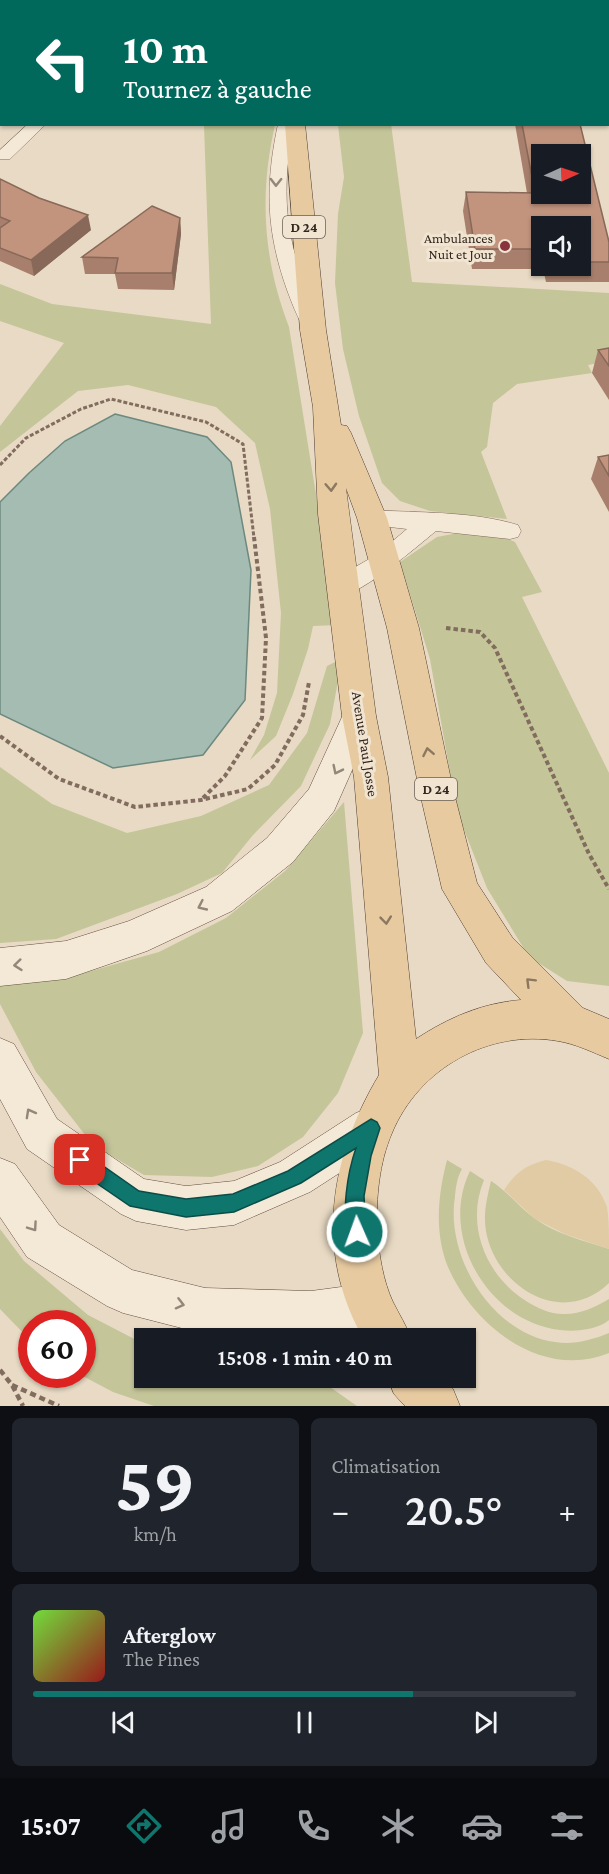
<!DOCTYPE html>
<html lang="fr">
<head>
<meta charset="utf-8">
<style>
  body { margin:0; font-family:"Crimson Pro",serif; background:#20242c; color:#f1f3f6; height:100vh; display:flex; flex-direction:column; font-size:22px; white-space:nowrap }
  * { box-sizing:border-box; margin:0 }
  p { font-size:20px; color:#9ea1a6 }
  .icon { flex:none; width:33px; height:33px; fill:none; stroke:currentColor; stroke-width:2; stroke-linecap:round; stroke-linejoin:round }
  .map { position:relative; height:1406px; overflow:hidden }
  .drawer { display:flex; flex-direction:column; gap:12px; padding:12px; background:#0d0f14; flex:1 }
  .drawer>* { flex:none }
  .hud { position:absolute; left:0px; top:0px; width:609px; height:126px; box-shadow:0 2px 4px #0004; background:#00695c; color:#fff; overflow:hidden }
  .needle { width:39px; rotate:87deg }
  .fabs { position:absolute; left:531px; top:144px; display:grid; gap:12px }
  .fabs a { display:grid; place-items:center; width:60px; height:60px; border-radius:0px; background:#171b24; box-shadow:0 2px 4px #0004; font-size:30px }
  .speed { position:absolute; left:18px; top:1310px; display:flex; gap:12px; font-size:30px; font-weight:700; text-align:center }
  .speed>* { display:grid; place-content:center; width:78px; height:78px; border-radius:50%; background:#171b24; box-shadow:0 2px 4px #0004; line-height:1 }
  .speed .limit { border:9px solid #d22; background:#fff; color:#111 }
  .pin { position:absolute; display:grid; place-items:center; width:51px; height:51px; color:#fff; margin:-26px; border-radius:12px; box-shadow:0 3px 9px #0006 }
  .me { position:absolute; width:66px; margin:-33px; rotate:358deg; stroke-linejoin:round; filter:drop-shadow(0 0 4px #0008) }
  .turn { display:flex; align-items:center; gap:21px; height:126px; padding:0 24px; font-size:27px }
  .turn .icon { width:78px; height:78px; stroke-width:2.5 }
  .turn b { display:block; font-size:42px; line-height:51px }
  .big { font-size:45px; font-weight:600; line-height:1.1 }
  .drawer .card { flex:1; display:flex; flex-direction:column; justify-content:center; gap:9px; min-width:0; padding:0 21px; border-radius:9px; background:#20242c }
  .drawer .dial { align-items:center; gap:0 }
  .dial b { font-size:78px; line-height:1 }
  .song { display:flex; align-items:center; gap:18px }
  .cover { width:72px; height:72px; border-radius:9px; background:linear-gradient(135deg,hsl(100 70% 55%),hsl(0 70% 35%)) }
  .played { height:6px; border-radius:3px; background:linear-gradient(90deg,#0f766e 70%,#363941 70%) }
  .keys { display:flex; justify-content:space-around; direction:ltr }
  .heat { display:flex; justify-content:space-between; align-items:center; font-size:33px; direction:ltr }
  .drawer .tiles { flex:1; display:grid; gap:12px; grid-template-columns:1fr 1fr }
  .card:last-child { grid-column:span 2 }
  .trip { position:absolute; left:134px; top:1328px; width:342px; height:60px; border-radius:0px; background:#171b24; box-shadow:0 2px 4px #0004; font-weight:600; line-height:60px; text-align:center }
  .menu { display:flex; height:96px; justify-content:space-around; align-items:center; background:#090b0e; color:#9ea1a6 }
  .menu .icon { width:42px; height:42px }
  .menu .active { color:#0f766e }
  .menu b { font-size:27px; color:#f1f3f6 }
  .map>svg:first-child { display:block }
</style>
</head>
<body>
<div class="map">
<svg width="609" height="1406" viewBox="0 0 609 1406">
  <rect width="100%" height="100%" fill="#e8dac4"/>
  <!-- green -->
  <path fill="#c4c599" d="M391 124 412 282 609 293V361L588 365 592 373 517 384 493 403 487 447 481 452 507 519 430 511 400 501 382 483 359 416 343 349 335 283 338 214 344 177 338 125Z
    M204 125H275C259 195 263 259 289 327L337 625 313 626 308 649 293 694 276 736 250 760 264 735 277 693 281 613 270 509 255 443 216 407 128 385 78 391 0 452V426L64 343 0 321V284L52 304 211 324Z
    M458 533 503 537 515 542 542 592 522 597 609 773V986L567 981 529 957 487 888 457 812 430 659 400 562 437 537Z
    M337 661 339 676 330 724 301 786 253 835 222 873 177 894 56 939 0 943V767L52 804 127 833 201 816 269 785 307 733 327 666Z
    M344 802 363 1033 338 1093 303 1137 258 1166 212 1177 144 1175 93 1145 36 1072 0 1004V978L80 974 159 952 226 918 285 871Z
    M447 1160 462 1169C457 1178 456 1186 455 1196 445 1256 491 1333 555 1342 573 1345 592 1340 609 1333V1353C543 1380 474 1327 448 1267 434 1232 438 1195 447 1160Z
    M470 1171 484 1180C465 1225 486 1276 526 1301 537 1308 552 1315 565 1314 582 1314 595 1307 609 1299V1320C597 1330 575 1332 560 1330 489 1322 438 1237 470 1171Z
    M491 1181C508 1192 519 1207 534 1218 555 1234 585 1241 609 1249V1283C563 1328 496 1288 486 1231 483 1214 487 1198 491 1181Z
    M0 1229 24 1261 88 1315 144 1344V1377H308L320 1380 357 1406H154L113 1392 79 1374H82V1323H32L31 1341 0 1309Z"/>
  <!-- sand -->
  <path fill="#e1cba4" d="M546 1160C574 1165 597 1179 607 1207 609 1219 609 1236 609 1249L565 1234 535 1219 504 1190C516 1172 526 1165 546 1160Z"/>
  <!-- water -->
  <path fill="#a5bcb3" stroke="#6d897f" stroke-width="1.5" d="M115 414 207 437 231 462 251 570 245 700 203 755 113 768 0 714V502L29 473 65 441Z"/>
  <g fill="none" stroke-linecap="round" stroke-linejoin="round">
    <!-- lane casing -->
    <g stroke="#816c5d" stroke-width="1">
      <path id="lane" d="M28 124H46L10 159H0V150Z
        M278 124H294C278 205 288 250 321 324L318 328 311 330 304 328C297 317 292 303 287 290 266 231 265 185 278 124Z
        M372 510C420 513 472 511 518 525L521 531 518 537 510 539 436 531C419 545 362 594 342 595 340 595 334 593 333 592L329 586 333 580 376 555 407 529 364 524 361 518 364 512Z"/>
    </g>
    <!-- street casing -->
    <g stroke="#816c5d" stroke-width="1">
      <path id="street" d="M84 0H102L83 2Z
        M547 0H565L566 2H548Z
        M0 38H2V50H0Z
        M608 57H609V71H608Z"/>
    </g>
    <!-- secondary casing -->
    <g stroke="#624e40" stroke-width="1">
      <path id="secondary" d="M359 702 371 706 376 716 334 811 293 862 232 911 147 951 66 979 0 986V948L66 941 129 921 206 887 267 838 309 789 347 706Z
        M0 1038 14 1044 57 1119 144 1179 186 1186 234 1181 280 1162 356 1113 371 1107 386 1113 392 1128 386 1143 310 1192 234 1225 186 1230 136 1221 121 1214 27 1149 0 1099Z
        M0 1158 15 1164 59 1225 132 1270 205 1288 311 1291 371 1283 387 1290 394 1306 387 1322 371 1329 311 1337 205 1334 123 1313 107 1306 27 1257 0 1217Z"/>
    </g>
    <!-- primary casing -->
    <g stroke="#4f3c30" stroke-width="1">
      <path id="primary" d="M281 0H299V2H281Z
        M306 0H324V2H306Z
        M285 124H305L326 330 341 425 347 426 351 433 387 518 419 628 453 789 477 883 512 937 583 1008 609 1019V1059C592 1052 576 1044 558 1041 489 1029 419 1068 392 1133 379 1163 376 1198 377 1231 379 1254 383 1281 393 1302 399 1314 406 1325 411 1338H363C314 1251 330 1157 379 1075L354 777 342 716 318 514 313 407 300 330ZM346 488 357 518 387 628 419 789 442 889 486 963 521 1000C482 1003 448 1018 416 1039L388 777 376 716Z
        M387 1377H442L453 1389 460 1406H405L394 1394Z"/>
    </g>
    <!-- path-far2 -->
    <path stroke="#816c5d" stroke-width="3" stroke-dasharray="4 2" stroke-linecap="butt" d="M0 465 26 438 81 409 111 399 206 422 243 444 254 538"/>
    <!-- path-far1 -->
    <path stroke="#816c5d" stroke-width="4" stroke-dasharray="4.5 3" stroke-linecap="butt" d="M446 628 480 632 495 648 589 854 609 889
      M0 736 59 779 135 807 201 800 248 789 275 765 303 715 309 682
      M203 798 225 776 262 718 266 638 254 537"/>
    <!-- path -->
    <path stroke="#816c5d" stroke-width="4.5" stroke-dasharray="6 4" stroke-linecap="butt" d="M0 1370 12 1385 23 1406
      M12 1385 59 1406"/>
    <!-- lane -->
    <use href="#lane" fill="#f4e8d6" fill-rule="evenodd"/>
    <!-- street -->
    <use href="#street" fill="#f4e8d6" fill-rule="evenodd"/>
    <!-- secondary -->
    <use href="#secondary" fill="#f4e8d6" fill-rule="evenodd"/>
    <!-- primary -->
    <use href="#primary" fill="#e7caa0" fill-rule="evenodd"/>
  </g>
  <!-- wall -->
  <path fill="#a77f6c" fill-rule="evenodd" d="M411 0H493V2H412Z
    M515 124H580L609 242V282H546L543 269H472L463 211 466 192 527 193ZM542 226H580V266H542Z
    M0 179 91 230 34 276 0 261Z
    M180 218 181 234 174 290 118 289 115 274H85L82 257Z
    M609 348V400L592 373 598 350Z
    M609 455V512L591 479 598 457Z"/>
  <!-- shaded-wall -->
  <path fill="#886858" d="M0 100H2V116L0 117Z
    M88 215 91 230 34 276 31 260Z
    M180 218 181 234 174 290 172 273Z"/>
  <!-- building -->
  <path fill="#c2947e" stroke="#886858" stroke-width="1.5" fill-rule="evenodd" d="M443 0H493V2H443Z
    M508 0H530V2H501Z
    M0 90 2 91V100H0Z
    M522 124H580L609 242V262H580V226H542V249H475L466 192 535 193ZM542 154H580V194H542Z
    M0 179 39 198 88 215 31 260 0 248V228L10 221 0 217Z
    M152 206 180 218 172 273H115L118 258 82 257Z
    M609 348V366L598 350Z
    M609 455V476L598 457Z"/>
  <!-- one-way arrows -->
  <defs><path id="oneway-chevron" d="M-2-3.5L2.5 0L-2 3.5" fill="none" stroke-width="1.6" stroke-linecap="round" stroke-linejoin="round" transform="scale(1.5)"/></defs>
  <g stroke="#93877a">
    <use href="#oneway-chevron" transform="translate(276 182) rotate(91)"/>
    <use href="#oneway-chevron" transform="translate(337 770) rotate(116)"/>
    <use href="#oneway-chevron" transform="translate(202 906) rotate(155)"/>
    <use href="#oneway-chevron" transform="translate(18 965) rotate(174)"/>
    <use href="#oneway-chevron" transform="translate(30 1113) rotate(-119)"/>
    <use href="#oneway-chevron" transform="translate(33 1227) rotate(55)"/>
    <use href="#oneway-chevron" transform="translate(180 1304) rotate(14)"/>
  </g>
  <g stroke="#8c7860">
    <use href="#oneway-chevron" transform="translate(331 487) rotate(87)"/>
    <use href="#oneway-chevron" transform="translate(428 752) rotate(-101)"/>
    <use href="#oneway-chevron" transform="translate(386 920) rotate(84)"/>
    <use href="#oneway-chevron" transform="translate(530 982) rotate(-135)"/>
  </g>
  <!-- route -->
  <path fill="#0f766e" stroke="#0a4d48" stroke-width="1.5" d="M371 1119 377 1122 380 1128 371 1156 364 1196 366 1232 363 1239 357 1241 350 1239C340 1215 348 1171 356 1148L301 1183 234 1212 186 1217 130 1206 73 1167 71 1160 73 1154 80 1152 86 1154 139 1191 186 1199 233 1194 288 1171Z"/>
  <!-- markers -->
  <circle fill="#89343d" stroke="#f1e5d2" stroke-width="2" cx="505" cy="246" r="6"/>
  <g text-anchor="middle" stroke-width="6" stroke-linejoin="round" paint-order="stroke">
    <!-- shield labels -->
    <g fill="#f1e5d2" stroke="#6b5f55" stroke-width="1.5">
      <rect x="283" y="216" width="42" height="22" rx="4.5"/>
      <rect x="415" y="778" width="42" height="22" rx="4.5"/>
    </g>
    <g font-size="14" font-weight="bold" fill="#32261f">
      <text x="304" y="232">D 24</text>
      <text x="436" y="794">D 24</text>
    </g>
    <!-- far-poi labels -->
    <g font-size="14" fill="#32261f" stroke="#f1e5d2" text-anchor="end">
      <text x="493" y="243">Ambulances<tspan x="493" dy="16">Nuit et Jour</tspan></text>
    </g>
    <!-- street labels -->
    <g font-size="15" fill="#32261f" stroke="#f1e5d2">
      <text transform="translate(365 744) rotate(81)" y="5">Avenue Paul Josse</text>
    </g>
  </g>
</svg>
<div class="fabs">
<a><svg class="needle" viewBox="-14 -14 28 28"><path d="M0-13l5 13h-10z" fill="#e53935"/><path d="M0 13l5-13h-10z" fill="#9ea1a6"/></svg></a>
<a><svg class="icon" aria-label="sound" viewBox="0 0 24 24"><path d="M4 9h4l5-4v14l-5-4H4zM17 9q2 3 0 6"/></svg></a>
</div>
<div class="speed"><div class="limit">60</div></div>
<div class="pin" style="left:80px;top:1160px;background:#d93025"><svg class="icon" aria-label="arrive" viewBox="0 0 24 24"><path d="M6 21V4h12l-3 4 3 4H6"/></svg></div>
<svg class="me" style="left:357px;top:1232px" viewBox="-20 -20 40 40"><circle r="17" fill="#0f766e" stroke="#fff" stroke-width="3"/><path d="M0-11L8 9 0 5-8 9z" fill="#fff"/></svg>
<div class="trip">15:08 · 1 min · 40 m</div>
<div class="hud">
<div class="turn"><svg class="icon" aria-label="left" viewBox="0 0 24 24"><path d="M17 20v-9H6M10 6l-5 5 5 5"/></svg><div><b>10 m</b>Tournez à gauche</div></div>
</div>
</div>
<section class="drawer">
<div class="tiles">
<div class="card dial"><b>59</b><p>km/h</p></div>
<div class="card"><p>Climatisation</p>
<div class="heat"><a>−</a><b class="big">20.5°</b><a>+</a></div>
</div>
<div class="card">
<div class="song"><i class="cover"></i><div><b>Afterglow</b><p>The Pines</p></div></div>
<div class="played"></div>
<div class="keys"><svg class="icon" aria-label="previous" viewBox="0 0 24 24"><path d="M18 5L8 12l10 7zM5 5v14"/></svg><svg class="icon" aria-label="pause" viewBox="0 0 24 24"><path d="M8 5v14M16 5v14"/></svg><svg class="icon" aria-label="next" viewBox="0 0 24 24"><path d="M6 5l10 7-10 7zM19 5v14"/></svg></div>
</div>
</div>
</section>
<nav class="menu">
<b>15:07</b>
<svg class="icon active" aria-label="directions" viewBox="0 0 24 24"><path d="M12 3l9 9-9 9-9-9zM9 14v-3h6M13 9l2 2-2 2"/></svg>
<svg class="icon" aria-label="music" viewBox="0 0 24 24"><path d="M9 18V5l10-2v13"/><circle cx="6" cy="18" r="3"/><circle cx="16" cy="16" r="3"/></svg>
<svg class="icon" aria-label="phone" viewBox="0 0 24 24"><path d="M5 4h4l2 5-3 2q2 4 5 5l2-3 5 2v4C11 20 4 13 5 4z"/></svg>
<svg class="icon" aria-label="climate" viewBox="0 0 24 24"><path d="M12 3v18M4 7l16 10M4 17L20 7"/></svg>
<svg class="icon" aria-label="car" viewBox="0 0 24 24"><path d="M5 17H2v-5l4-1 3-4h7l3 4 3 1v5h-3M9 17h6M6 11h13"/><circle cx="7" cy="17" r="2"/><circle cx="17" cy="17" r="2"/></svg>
<svg class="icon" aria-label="filters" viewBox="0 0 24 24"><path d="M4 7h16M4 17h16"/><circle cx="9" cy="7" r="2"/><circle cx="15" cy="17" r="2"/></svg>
</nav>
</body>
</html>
